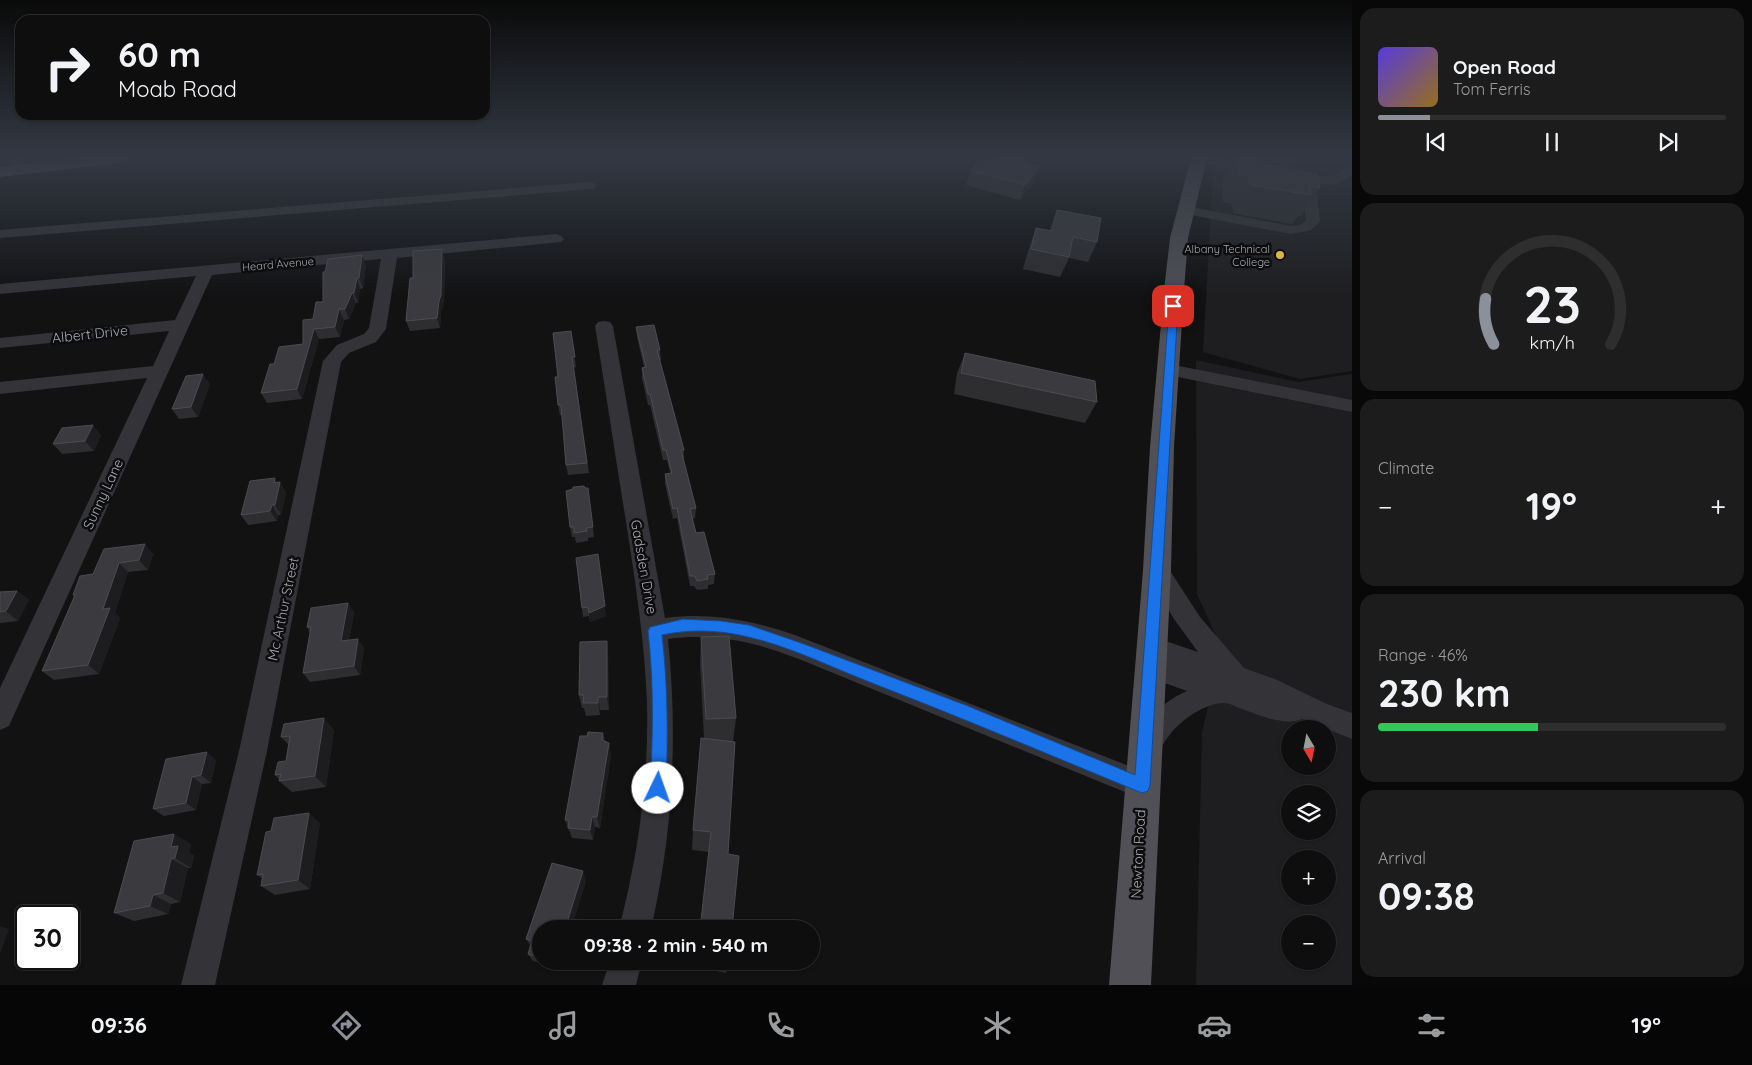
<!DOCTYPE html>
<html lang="en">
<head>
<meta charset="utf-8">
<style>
  body { margin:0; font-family:Quicksand,sans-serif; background:#1c1c1c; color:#f1f3f6; height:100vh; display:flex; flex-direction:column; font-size:19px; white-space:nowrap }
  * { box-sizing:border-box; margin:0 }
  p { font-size:16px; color:#9b9c9e }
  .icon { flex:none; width:28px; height:28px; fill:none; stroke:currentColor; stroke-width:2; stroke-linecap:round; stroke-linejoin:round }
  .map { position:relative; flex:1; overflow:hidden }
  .sheet { display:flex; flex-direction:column; gap:8px; padding:8px; background:#080808; width:400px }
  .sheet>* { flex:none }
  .top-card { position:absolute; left:15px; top:15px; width:475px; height:105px; border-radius:15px; box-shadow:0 1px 4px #0004,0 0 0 1px #2e2e2e; background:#0e0e0e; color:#f1f3f6; overflow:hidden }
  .needle { width:32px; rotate:170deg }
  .tools { position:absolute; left:1281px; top:720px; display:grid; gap:10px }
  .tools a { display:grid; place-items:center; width:55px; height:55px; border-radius:50%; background:#0e0e0e; box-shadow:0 1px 4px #0004,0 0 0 1px #2e2e2e; font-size:25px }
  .speed { position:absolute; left:15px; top:905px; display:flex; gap:10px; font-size:25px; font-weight:700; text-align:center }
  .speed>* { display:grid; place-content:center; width:65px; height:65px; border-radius:50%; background:#0e0e0e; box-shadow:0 1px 4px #0004,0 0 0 1px #2e2e2e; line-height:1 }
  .speed .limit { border:2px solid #111; border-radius:8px; background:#fff; color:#111 }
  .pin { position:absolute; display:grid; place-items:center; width:42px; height:42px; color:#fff; margin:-21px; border-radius:10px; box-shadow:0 2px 8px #0006 }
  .me { position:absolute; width:55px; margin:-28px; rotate:3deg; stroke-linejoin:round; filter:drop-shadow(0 0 4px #0008) }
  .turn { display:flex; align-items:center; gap:18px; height:105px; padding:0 20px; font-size:22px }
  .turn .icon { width:65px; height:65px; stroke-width:2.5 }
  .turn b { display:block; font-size:35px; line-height:42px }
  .big { font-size:38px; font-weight:700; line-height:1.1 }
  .sheet .card { flex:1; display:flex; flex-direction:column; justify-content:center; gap:8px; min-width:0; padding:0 18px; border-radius:15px; background:#1c1c1c }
  .sheet .dial { align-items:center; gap:0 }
  .dial svg { height:130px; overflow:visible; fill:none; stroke:#2e2e2e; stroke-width:7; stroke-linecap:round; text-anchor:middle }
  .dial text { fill:#f1f3f6; stroke:none }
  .song { display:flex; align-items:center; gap:15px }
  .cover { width:60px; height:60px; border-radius:8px; background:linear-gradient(135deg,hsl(250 70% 55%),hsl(40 70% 35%)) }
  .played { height:5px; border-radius:2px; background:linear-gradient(90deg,#8c9099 15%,#2e2e2e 15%) }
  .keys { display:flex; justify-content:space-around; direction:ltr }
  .heat { display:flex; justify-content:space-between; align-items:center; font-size:28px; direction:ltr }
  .charge { height:8px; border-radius:4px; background:linear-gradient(90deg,#34c759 46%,#2e2e2e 0) }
  .trip { position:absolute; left:532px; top:920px; width:288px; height:50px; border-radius:25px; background:#0e0e0e; box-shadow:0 1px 4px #0004,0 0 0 1px #2e2e2e; font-weight:700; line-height:50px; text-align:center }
  .tab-bar { display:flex; height:80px; justify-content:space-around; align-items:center; background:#060606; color:#9b9c9e }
  .tab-bar .icon { width:35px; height:35px }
  .tab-bar .current { color:#8c9099 }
  .tab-bar b { font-size:22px; color:#f1f3f6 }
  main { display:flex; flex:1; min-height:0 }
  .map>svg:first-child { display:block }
</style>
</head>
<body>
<main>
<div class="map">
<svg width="1352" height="985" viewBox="0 0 1352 985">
  <rect width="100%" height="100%" fill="#121213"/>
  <!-- built -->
  <path fill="#1e1e20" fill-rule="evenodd" d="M1214 158H1352V371L1300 379 1203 352Z
    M1196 360 1298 382 1352 374V985H1196L1202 733 1221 647 1197 594ZM1290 729H1328V766H1290ZM1290 794H1328V831H1290ZM1290 859H1328V896H1290ZM1290 924H1328V961H1290Z"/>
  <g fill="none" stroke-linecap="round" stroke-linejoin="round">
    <!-- minor -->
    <path fill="#333338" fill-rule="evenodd" d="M14 158H27L18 174 13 175 6 171Z
      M1192 158H1211L1259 167 1266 171 1259 175 1193 162Z
      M1251 158H1295L1292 165 1287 166 1258 162Z
      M1352 166V176L1333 185 1289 181 1282 177 1289 173 1331 177Z
      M589 182 594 183 596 186 594 189 0 238V230Z
      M1287 187 1315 192 1317 195 1320 222 1311 230 1291 234 1186 214 1181 213 1179 210 1181 207 1186 206 1291 226 1300 225 1306 221 1303 198 1282 194 1280 191Z
      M556 234 561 236 564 239 561 242 397 258 386 329 376 342 349 353 341 362 267 751 215 985H181L239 751 323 361 337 345 364 334 369 328 381 259 212 275 9 726 0 730V688L147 378 0 394V382L153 366 169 331 0 348V338L175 320 196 276 0 294V284Z
      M604 321 610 322 613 326 665 618C711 612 751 620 795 635L1152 775 1156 785 1152 795 1142 799 816 666C765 645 724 632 668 639 678 737 673 833 651 929H619C638 855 649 780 647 704 645 645 636 587 627 528 616 461 606 393 595 326L598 322Z
      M1169 364 1352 400V412L1163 374 1160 370 1163 366Z
      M1157 560 1165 563 1200 617 1244 668 1275 679 1327 704 1352 713V739L1302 719C1284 727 1257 714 1239 708 1235 706 1229 703 1224 703 1205 703 1183 719 1171 733 1163 743 1160 752 1148 757L1138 753 1134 744C1145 720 1163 701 1187 691L1142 675 1138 667 1142 659 1147 657 1142 655 1138 647 1142 639 1151 636 1198 652 1174 619 1145 570 1149 563Z
      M610 961H642L636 985H602Z"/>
    <!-- major -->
    <path fill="#505056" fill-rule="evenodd" d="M83 158H130L128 161 122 163 0 177V167Z
      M1191 158H1207L1188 238 1184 290 1174 447 1171 570 1151 985H1109L1143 570 1150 447 1164 290 1170 238Z"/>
  </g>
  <!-- wall -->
  <path fill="#2e2e31" d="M1025 158 1024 160 1028 161 1026 164 1039 167 1034 182 1020 200 966 185 971 171 992 161Z
    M1236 158H1256V163L1320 188 1301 216H1298L1292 224 1233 213 1232 204 1223 202V180Z
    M1057 210 1097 242 1088 262 1069 258 1060 277 1023 269 1029 248 1036 228 1049 231Z
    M445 259 444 305 441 311 440 328 410 331 406 321 413 278Z
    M366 265 363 288 360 289 358 303H356L349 319 344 320 340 337 319 339 302 399 267 403 261 393 274 364 303 344 313 319Z
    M636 327 660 350 661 360 660 361 684 450V460H683L696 508 695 518 692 519 696 533 715 574 714 584 708 585V589L697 590 694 586H690L677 518 673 519 665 484V474L670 473 667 460H663L650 405H648L642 378V368L644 367 637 337Z
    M571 331 576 367 574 368 589 473 568 475 566 465 562 415H560L558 405V377Z
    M965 353 1097 402 1085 423 954 394 957 373Z
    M210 384 198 417 179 419 172 409Z
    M101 435 94 451 62 454 53 444Z
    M280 482 286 493 281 515H278L277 521 248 525 241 515 278 483Z
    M585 488H588L594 537 588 538V541L576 543 575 537H572L570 527Z
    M145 544 153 554 148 570 128 572 115 613 120 618 99 674 54 680 42 671 75 596 73 595 93 574Z
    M576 558 606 616 590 622 589 616 583 617Z
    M17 591 29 600 18 621 0 623V592Z
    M348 603 354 613 349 640 364 648 360 675 310 682 303 673 310 633 307 627Z
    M701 637 736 718 733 742 709 852 692 850 693 830 704 739 700 664Z
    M608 655 609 710H600V715L586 716 584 708H582L579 695Z
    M334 730 326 787 292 792 279 781 280 780 275 775 286 761 289 745 281 737Z
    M603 733 605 742 609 743 611 755 600 828 595 827 593 840 572 838 565 820 587 736Z
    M166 759 216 760 211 783 202 784 196 810 164 816 153 809Z
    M320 823 310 889 275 895 261 886 262 878 257 875Z
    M134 841 191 844 189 852 194 856 191 868H188L180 902 171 904 168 914 134 921 114 913Z
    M586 881 571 929H541V961H550L549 965 533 961 528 954 530 945 526 939Z
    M696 961H730L726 973 695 967Z"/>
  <!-- shaded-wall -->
  <path fill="#1d1d1f" d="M1039 167 1034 182 1020 200 1025 185Z
    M442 249 445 259 444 305 441 311 440 328 437 318Z
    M362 255 366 265 363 288 359 278Z
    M357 278 360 289 358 303 354 293Z
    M352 293 356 303 349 319 345 309Z
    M339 309 344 320 340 337 335 327Z
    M314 329 319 339 302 399 297 389Z
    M203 374 210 384 198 417 191 407Z
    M93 425 101 435 94 451 85 441Z
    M275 478 279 485 280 482 286 493 281 515 275 505 274 483Z
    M272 505 278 515 277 521 270 511Z
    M145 544 153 554 148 570 139 560Z
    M119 563 128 572 115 613 120 618 99 674 88 665 103 609Z
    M17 591 29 600 18 621 6 611Z
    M348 603 354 613 348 650 341 641Z
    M605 606 606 616 590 622 589 613Z
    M358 639 364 648 360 675 354 666Z
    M607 641 608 655 609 710 607 697Z
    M598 697 600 710V715L598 703Z
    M324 718 334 730 326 787 315 776Z
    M609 743 611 755 600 828 597 817Z
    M207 752 216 760 211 783 201 775Z
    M192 777 202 784 196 810 186 803Z
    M309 813 320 823 310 889 298 880Z
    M592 817 595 827 593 840 590 830Z
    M174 834 191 844 189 852 194 856 191 868 175 858 171 847Z
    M171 859 188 868 180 902 163 893Z
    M583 871 586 881 571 929H565Z
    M153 895 171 904 168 914 150 906Z
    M0 926 9 929 0 954Z
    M546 961H550L549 965Z"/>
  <!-- building -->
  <path fill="#3b3b3f" stroke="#4b4c51" d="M995 158H1025L1023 160 1028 161 1025 164 1039 167 1025 185 971 171 981 159 992 161Z
    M1239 158H1256V163L1317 174 1320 188 1310 186 1311 195 1250 185 1249 176 1239 174Z
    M1057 210 1101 218 1097 242 1073 237 1069 257 1031 249 1036 228 1052 231Z
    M442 249 441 295 439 301 437 318 406 321 410 278H413V251Z
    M362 255 359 278H357L354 293H352L345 309H339L335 327 314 329 297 389 261 393 270 364H274L279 347 303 344V320L313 319 316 302H323V272H325L328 259Z
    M654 325 660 350H657L684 450H681L696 508 690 509 696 533 704 532 715 574 707 575 708 579 697 581 695 576H690L677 508 673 509 665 474 672 473 666 450H663L650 394H648L642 368 646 367 636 327Z
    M571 331 575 357H572L587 463 566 465 561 405H558L555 377H558L553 333Z
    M965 353 1095 381 1097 402 961 373Z
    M203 374 191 407 172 409 186 376Z
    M93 425 85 441 53 444 62 428Z
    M275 478 274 483 280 482 275 505H272L270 511 241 515 250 481Z
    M584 486 585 488H588L593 527 586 528 587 531 574 533V527H570L566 491 573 489V487Z
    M145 544 139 560 119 563 103 609 110 608 88 665 42 671 75 595H73L80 576 93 574 104 549Z
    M598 554 605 606 589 613 588 607 582 608 576 558Z
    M17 591 6 611 0 612V592Z
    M348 603 341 641 358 639 354 666 303 673 311 627H307L311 608Z
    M729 636 736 718 706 719 701 637Z
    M607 641V697H598V703H583L584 695H579L580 642Z
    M324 718 315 776 279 781 281 774 275 775 278 762 286 761 290 736 281 737 284 724Z
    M588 732 603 733 602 740 609 743 597 817H592L590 830 568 828 569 820H565L580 736H587Z
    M701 738 735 742 728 854 739 856 732 929H700L711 832 693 830Z
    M207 752 201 775 192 777 186 803 153 809 166 759Z
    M309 813 298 880 261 886 263 874 257 875 266 832 271 831 274 818Z
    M174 834 171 847 178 846 175 858 171 859 163 893 153 895 150 906 114 913 134 841Z
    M552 863 583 871 565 929H541V958L528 954 532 941 526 939Z"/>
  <!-- sky -->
  <linearGradient id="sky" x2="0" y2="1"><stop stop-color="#0a0a0a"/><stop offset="0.53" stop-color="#333944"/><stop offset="1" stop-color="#333944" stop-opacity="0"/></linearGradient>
  <rect width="1352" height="296" fill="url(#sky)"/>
  <!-- route -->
  <path fill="#1a73e8" stroke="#114b97" d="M1173 303 1178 306 1150 785 1148 791 1142 793C1052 756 963 718 872 683 833 668 789 646 748 637 720 630 690 629 662 635 668 686 668 737 666 788L664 794 658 796 653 794 650 788C653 736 654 684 648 631L650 627 683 619 721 621 749 625 804 644 968 706 1135 775 1169 306Z"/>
  <!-- markers -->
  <circle fill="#dcb641" stroke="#0d0d0e" stroke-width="2" cx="1280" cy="255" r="5"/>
  <g text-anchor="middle" stroke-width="5" stroke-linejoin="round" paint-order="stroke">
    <!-- far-poi labels -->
    <g font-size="11" fill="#a5a8b2" stroke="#0d0d0e" text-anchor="end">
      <text x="1270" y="253">Albany Technical<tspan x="1270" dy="13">College</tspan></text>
    </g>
    <!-- far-street labels -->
    <g font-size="11" fill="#a5a8b2" stroke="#0d0d0e">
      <text transform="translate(278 264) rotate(-5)" y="4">Heard Avenue</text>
    </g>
    <!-- street labels -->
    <g font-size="14" fill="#a5a8b2" stroke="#0d0d0e">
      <text transform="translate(90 334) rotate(-6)" y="5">Albert Drive</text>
      <text transform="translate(103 494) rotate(-65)" y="5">Sunny Lane</text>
      <text transform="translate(644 567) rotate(80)" y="5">Gadsden Drive</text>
      <text transform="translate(283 609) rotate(-78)" y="5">Mc Arthur Street</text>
      <text transform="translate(1138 854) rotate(-87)" y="5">Newton Road</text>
    </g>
  </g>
</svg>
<div class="tools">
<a><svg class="needle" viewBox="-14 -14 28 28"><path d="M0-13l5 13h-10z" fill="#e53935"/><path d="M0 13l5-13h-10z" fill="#9b9c9e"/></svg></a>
<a><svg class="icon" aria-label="layers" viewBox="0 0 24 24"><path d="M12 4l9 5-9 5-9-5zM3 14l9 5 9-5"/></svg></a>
<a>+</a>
<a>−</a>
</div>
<div class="speed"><div class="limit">30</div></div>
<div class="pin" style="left:1173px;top:306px;background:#d93025"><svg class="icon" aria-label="arrive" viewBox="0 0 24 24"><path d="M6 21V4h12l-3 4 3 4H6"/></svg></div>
<svg class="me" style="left:658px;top:788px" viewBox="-20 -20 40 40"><circle r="19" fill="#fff"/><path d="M0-13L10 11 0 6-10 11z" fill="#1a73e8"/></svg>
<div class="trip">09:38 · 2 min · 540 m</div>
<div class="top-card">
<div class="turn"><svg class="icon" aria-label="right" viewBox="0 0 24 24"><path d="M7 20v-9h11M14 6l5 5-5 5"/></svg><div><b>60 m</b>Moab Road</div></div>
</div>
</div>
<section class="sheet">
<div class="card">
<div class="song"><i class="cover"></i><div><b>Open Road</b><p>Tom Ferris</p></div></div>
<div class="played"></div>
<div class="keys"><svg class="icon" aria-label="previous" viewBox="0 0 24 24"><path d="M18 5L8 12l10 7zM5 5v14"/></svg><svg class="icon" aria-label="pause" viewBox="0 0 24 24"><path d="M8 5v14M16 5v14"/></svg><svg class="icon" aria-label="next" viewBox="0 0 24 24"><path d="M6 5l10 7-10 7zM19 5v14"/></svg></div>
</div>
<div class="card dial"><svg viewBox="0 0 100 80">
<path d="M14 69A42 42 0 1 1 86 69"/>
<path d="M14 69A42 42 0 0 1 9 41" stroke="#8c9099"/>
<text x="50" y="56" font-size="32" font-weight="700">23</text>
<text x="50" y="72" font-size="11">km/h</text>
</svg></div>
<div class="card"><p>Climate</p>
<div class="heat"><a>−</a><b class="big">19°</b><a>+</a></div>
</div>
<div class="card"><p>Range · 46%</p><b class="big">230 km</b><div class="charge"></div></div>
<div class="card"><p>Arrival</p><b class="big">09:38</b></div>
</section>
</main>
<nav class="tab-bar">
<b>09:36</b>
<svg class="icon current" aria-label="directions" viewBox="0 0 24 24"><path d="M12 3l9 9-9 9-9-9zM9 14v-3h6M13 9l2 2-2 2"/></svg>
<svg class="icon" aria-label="music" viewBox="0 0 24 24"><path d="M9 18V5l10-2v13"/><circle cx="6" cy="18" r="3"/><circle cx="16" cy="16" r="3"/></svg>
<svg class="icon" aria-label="phone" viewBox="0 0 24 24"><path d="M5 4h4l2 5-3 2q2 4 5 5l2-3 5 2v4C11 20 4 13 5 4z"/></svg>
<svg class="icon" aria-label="climate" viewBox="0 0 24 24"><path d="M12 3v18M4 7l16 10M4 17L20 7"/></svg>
<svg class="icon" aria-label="car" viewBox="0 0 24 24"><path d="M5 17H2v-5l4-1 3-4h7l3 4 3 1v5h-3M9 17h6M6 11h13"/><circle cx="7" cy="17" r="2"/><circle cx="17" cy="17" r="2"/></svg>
<svg class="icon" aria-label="filters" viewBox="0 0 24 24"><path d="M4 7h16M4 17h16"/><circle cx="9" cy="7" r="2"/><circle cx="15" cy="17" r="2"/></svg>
<b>19°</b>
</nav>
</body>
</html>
